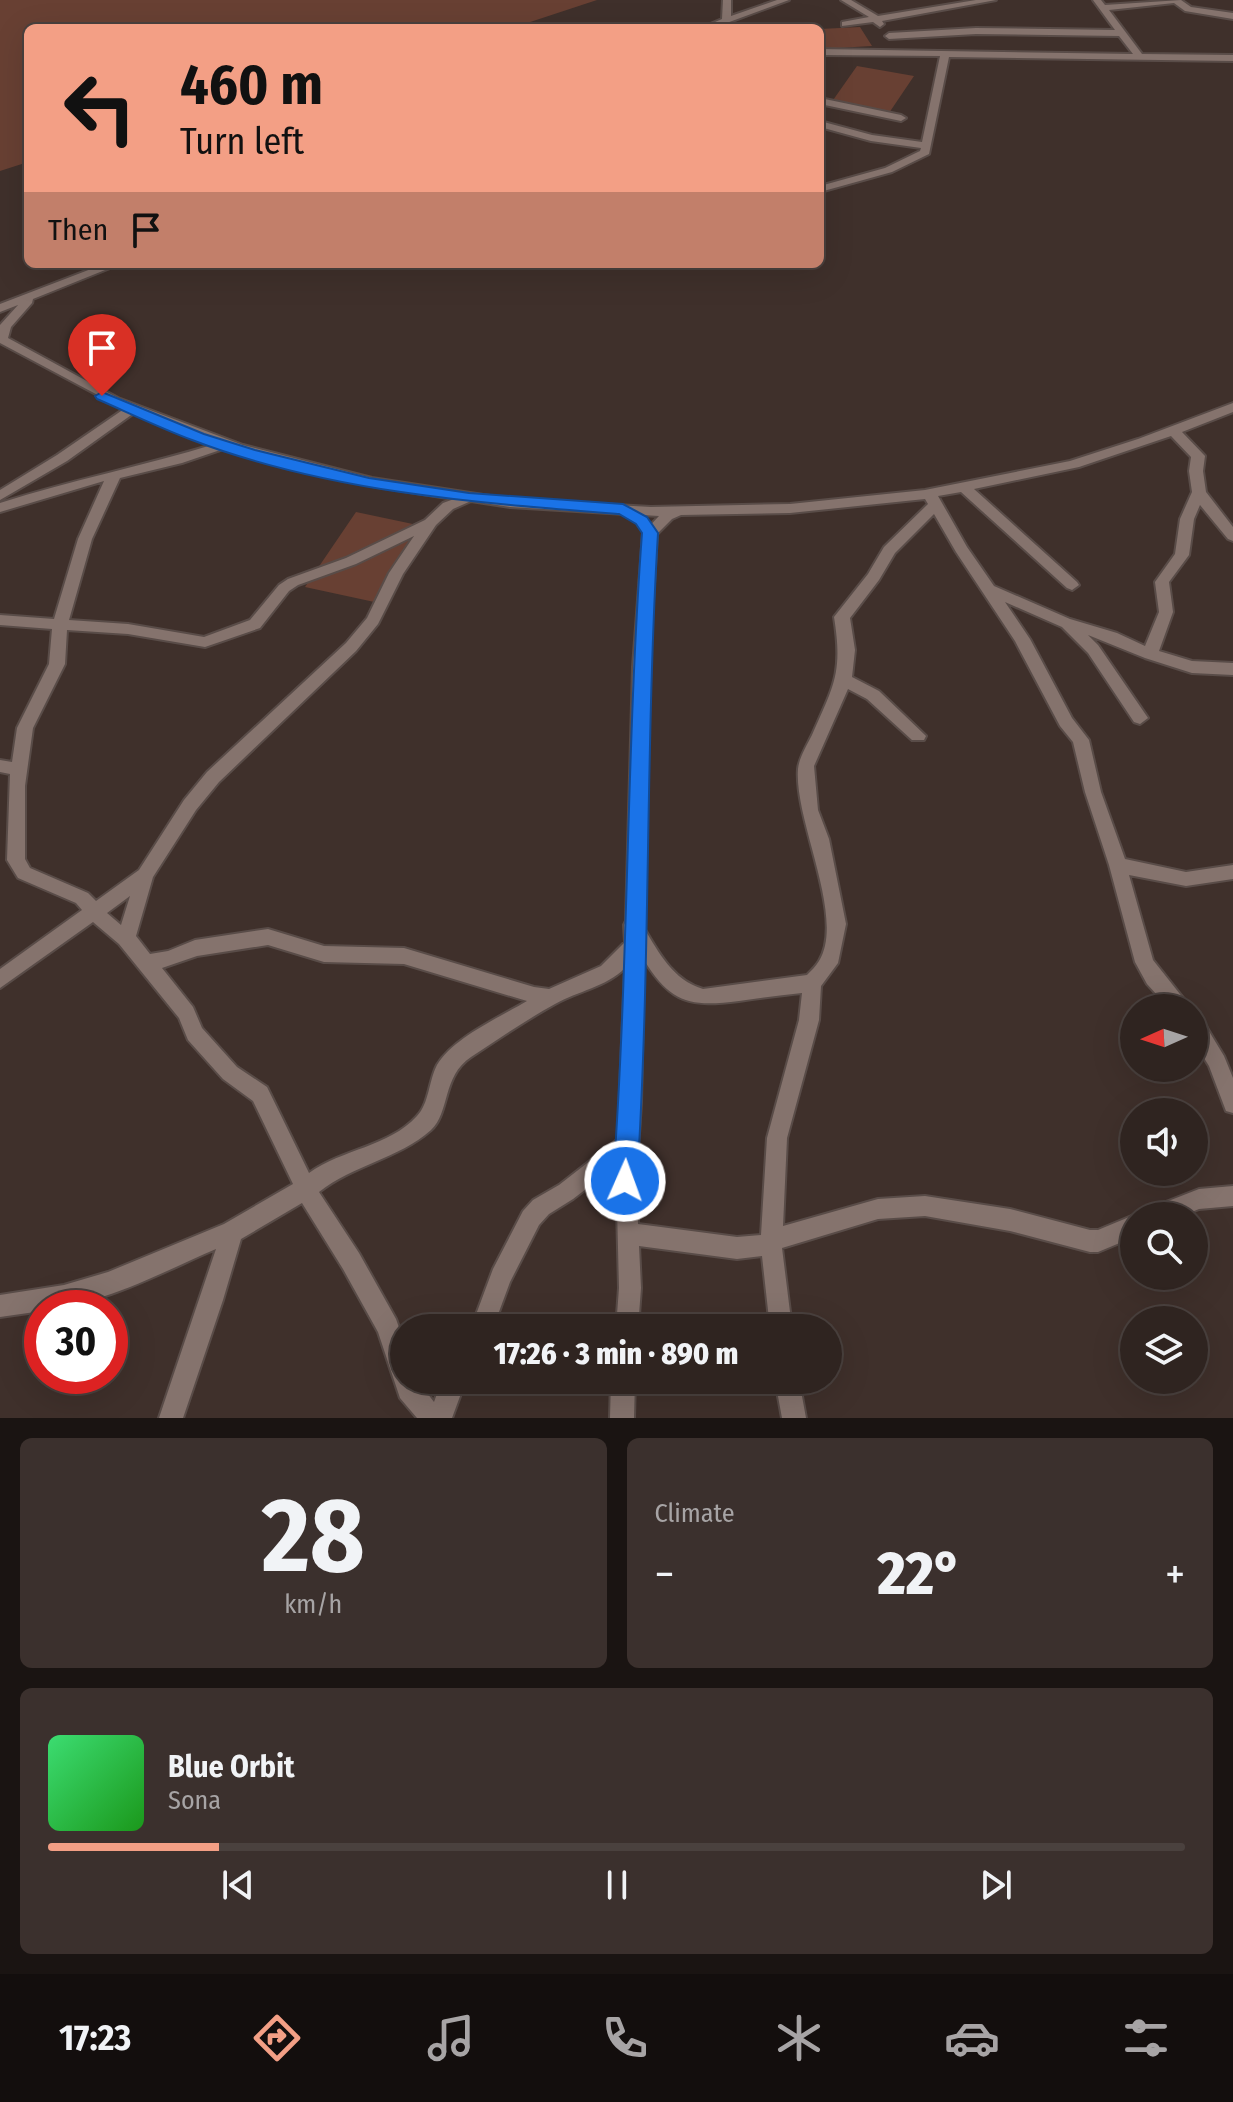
<!DOCTYPE html>
<html lang="en">
<head>
<meta charset="utf-8">
<style>
  body { margin:0; font-family:"Fira Sans Condensed",sans-serif; background:#3b302d; color:#f1f3f6; height:100vh; display:flex; flex-direction:column; font-size:30px; white-space:nowrap }
  * { box-sizing:border-box; margin:0 }
  p { font-size:26px; color:#a7a4a5 }
  .icon { flex:none; width:44px; height:44px; fill:none; stroke:currentColor; stroke-width:2; stroke-linecap:round; stroke-linejoin:round }
  .map { position:relative; height:1418px; overflow:hidden }
  .sheet { display:flex; flex-direction:column; gap:20px; padding:20px; background:#1a1412; flex:1 }
  .sheet>* { flex:none }
  .top-card { position:absolute; left:24px; top:24px; width:800px; height:244px; border-radius:12px; box-shadow:0 8px 32px #0002,0 0 0 2px #4a413e; background:#f39f85; color:#111; overflow:hidden }
  .needle { width:52px; rotate:267deg }
  .controls { position:absolute; left:1120px; top:994px; display:grid; gap:16px }
  .controls a { display:grid; place-items:center; width:88px; height:88px; border-radius:50%; background:#2f2420; box-shadow:0 8px 32px #0002,0 0 0 2px #4a413e; font-size:40px }
  .speed { position:absolute; left:24px; top:1290px; display:flex; gap:16px; font-size:40px; font-weight:700; text-align:center }
  .speed>* { display:grid; place-content:center; width:104px; height:104px; border-radius:50%; background:#2f2420; box-shadow:0 8px 32px #0002,0 0 0 2px #4a413e; line-height:1 }
  .speed .limit { border:12px solid #d22; background:#fff; color:#111 }
  .pin { position:absolute; display:grid; place-items:center; width:68px; height:68px; color:#fff; margin:-82px -34px; border-radius:50% 50% 50% 0; rotate:-45deg; box-shadow:0 0 8px #0007 }
  .pin .icon { rotate:45deg }
  .me { position:absolute; width:88px; margin:-44px; rotate:2deg; stroke-linejoin:round; filter:drop-shadow(0 0 6px #0008) }
  .turn { display:flex; align-items:center; gap:28px; height:168px; padding:0 24px; font-size:36px }
  .turn .icon { width:104px; height:104px; stroke-width:2.5 }
  .turn b { display:block; font-size:56px; line-height:68px }
  .then { display:flex; align-items:center; height:76px; padding:0 24px; background:#0003; gap:16px; font-size:30px }
  .big { font-size:60px; font-weight:800; line-height:1.1 }
  .sheet .widget { flex:1; display:flex; flex-direction:column; justify-content:center; gap:12px; min-width:0; padding:0 28px; border-radius:12px; background:#3b302d }
  .sheet .dial { align-items:center; gap:0 }
  .dial b { font-size:104px; line-height:1 }
  .song { display:flex; align-items:center; gap:24px }
  .cover { width:96px; height:96px; border-radius:12px; background:linear-gradient(135deg,hsl(140 70% 55%),hsl(120 70% 35%)) }
  .played { height:8px; border-radius:4px; background:linear-gradient(90deg,#f39f85 15%,#4a413e 15%) }
  .keys { display:flex; justify-content:space-around; direction:ltr }
  .heat { display:flex; justify-content:space-between; align-items:center; font-size:44px; direction:ltr }
  .sheet .tiles { flex:1; display:grid; gap:20px; grid-template-columns:1fr 1fr }
  .widget:last-child { grid-column:span 2 }
  .trip { position:absolute; left:390px; top:1314px; width:452px; height:80px; border-radius:40px; background:#2f2420; box-shadow:0 8px 32px #0002,0 0 0 2px #4a413e; font-weight:800; line-height:80px; text-align:center }
  .menu { display:flex; height:128px; justify-content:space-around; align-items:center; background:#130e0d; color:#a7a4a5 }
  .menu .icon { width:56px; height:56px }
  .menu .selected { color:#f39f85 }
  .menu b { font-size:36px; color:#f1f3f6 }
  .map>svg:first-child { display:block }
</style>
</head>
<body>
<div class="map">
<svg width="1233" height="1418" viewBox="0 0 1233 1418">
  <rect width="100%" height="100%" fill="#3f302b"/>
  <!-- green -->
  <path fill="#684033" d="M0 0H597L512 28H28V162L0 171Z
    M860 27 872 46 820 49V29Z
    M857 66 914 76 889 113 831 103Z
    M356 512 427 527 379 603 305 587Z"/>
  <g fill="none" stroke-linecap="round" stroke-linejoin="round">
    <!-- minor casing -->
    <g stroke="#594c48" stroke-width="4">
      <path id="minor" d="M723 0H731V16L777 0H789L713 28H701L722 19Z
        M841 0H851L878 16 976 0H996L882 21 884 24 880 27 873 22 842 26V22L869 17Z
        M1093 0H1101L1105 5 1181 0 1191 7 1233 13V19L1185 11 1174 3 1109 10 1142 54 1233 55V61L949 57 929 154 892 172 820 192V186L885 168 920 151 921 148 871 141 820 127V121L872 135 922 142 940 56 820 55V49L1133 54 1119 36 976 34 889 39 885 36 889 33 976 28 1115 30Z
        M820 98 901 115 906 118 901 121 820 104Z
        M104 264H120L33 299 32 303 11 327 8 338 118 398 243 445 372 478 510 499 651 507 790 504 925 490 1070 461 1138 439 1233 403V412L1182 432 1205 456 1203 471 1206 492 1233 527V541L1228 539 1200 505 1194 519 1189 555 1169 582 1173 612 1159 651 1192 661 1233 663V675L1192 673 1145 658 1088 635 1098 645 1148 718 1140 724 1134 722 1088 653 1062 627 1005 602 1030 639 1072 718 1089 740 1101 792 1125 859 1186 872 1233 865V879L1186 886 1129 875 1153 960 1191 1008H1169L1147 984 1135 962 1109 865 1085 792 1073 742 1060 726 1015 641 956 552 934 514 895 553 879 580 850 618 855 650 852 677 879 691 926 736 924 740H912L867 699 848 689 814 766 818 810 829 839 846 924 838 963 821 986 819 1020 787 1138 783 1226 878 1199 925 1196 1010 1209 1090 1230H1098L1134 1215V1237L1098 1252H1090L1010 1231 925 1216 878 1219 782 1248 792 1328H770L762 1256 737 1259 639 1246 641 1288 638 1328H616L619 1288 616 1166 573 1199 549 1214 539 1225 510 1282 493 1328H471L493 1269 523 1211 533 1200 559 1185 618 1139 625 968C606 987 578 991 555 1004 526 1020 498 1039 471 1057 442 1076 450 1113 431 1130 398 1159 353 1165 319 1192L359 1253 396 1319 404 1342V1380H417L434 1402 442 1380H466L452 1418H417L400 1398 378 1332 343 1269 302 1203 241 1239 223 1300 183 1418H159L216 1249C164 1271 98 1308 42 1308V1311L0 1317V1295L64 1285 108 1272 224 1224 293 1184 253 1101 223 1079 188 1040 179 1018 119 944 93 922 0 988V969L82 910 76 903 18 878 7 860 10 774 0 772V760L12 762 17 728 49 664 52 629 0 625V615L54 619 78 539 104 481 0 512V503C71 480 144 466 215 444L134 413 67 461 0 500V490L57 455 124 409 0 343V325L18 305 0 312V304ZM1171 436 1191 457 1189 471 1192 492 1180 519 1175 554 1155 582 1159 612 1145 646 1117 633 1070 619 994 586 967 547 938 496 961 492 1067 588 1072 590 1079 585 1077 582 974 489 1079 467ZM226 448 372 486 454 499 443 503 425 520 346 558 288 579 279 585 250 620 204 637 128 624 69 620 92 539 120 478 182 463ZM925 499 928 504 884 547 868 574 834 617C843 673 834 685 812 735 807 745 799 758 798 769 794 821 846 917 819 961 816 966 811 971 807 975L703 989C673 980 659 953 644 928L649 667 657 534 672 519 681 515 790 513ZM471 501 510 507 659 516 643 533 633 667 626 921 624 925 625 942 601 966 549 989 534 987 404 948 324 946 268 929 195 940 168 951 150 954 136 936 153 877 196 810 219 782 356 651 378 624 403 574 436 525 453 509ZM414 536 389 573 367 618 346 643 207 772 184 800 139 870 96 901 88 893 30 868 25 859V786L33 728 65 664 67 630 128 634 205 647 260 628 289 591 298 585 356 564ZM130 896 121 925 107 913ZM268 945 324 962 404 964 527 1001C500 1017 453 1038 437 1065 429 1080 429 1104 417 1116 389 1147 342 1149 309 1173L267 1087 237 1067 202 1028 193 1007 162 968 197 956ZM644 960C671 1004 691 1007 739 1001 760 998 781 995 802 993L799 1020 767 1138 761 1235 737 1237 638 1224 636 1181 641 1102Z
        M1194 1015 1201 1018 1224 1056 1233 1078V1113L1226 1111 1209 1066 1194 1042Z
        M1233 1186V1206L1199 1209 1182 1216H1145L1148 1209 1199 1189Z
        M611 1380H635L634 1418H610Z
        M775 1380H799L806 1418H782Z"/>
    </g>
    <!-- minor -->
    <use href="#minor" fill="#85736d" fill-rule="evenodd"/>
  </g>
  <!-- route -->
  <path fill="#1a73e8" stroke="#114b97" stroke-width="2" d="M102 392 204 434 255 450 369 478 469 493 623 504 647 517 658 533C645 749 651 965 637 1181L634 1189 625 1192 617 1189 613 1181C629 965 626 749 642 533L636 524 619 514C476 503 328 492 192 440 160 428 129 413 97 399L95 396Z"/>
</svg>
<div class="controls">
<a><svg class="needle" viewBox="-14 -14 28 28"><path d="M0-13l5 13h-10z" fill="#e53935"/><path d="M0 13l5-13h-10z" fill="#a7a4a5"/></svg></a>
<a><svg class="icon" aria-label="sound" viewBox="0 0 24 24"><path d="M4 9h4l5-4v14l-5-4H4zM17 9q2 3 0 6"/></svg></a>
<a><svg class="icon" aria-label="search" viewBox="0 0 24 24"><circle cx="10" cy="10" r="6"/><path d="M15 15l6 6"/></svg></a>
<a><svg class="icon" aria-label="layers" viewBox="0 0 24 24"><path d="M12 4l9 5-9 5-9-5zM3 14l9 5 9-5"/></svg></a>
</div>
<div class="speed"><div class="limit">30</div></div>
<div class="pin" style="left:102px;top:396px;background:#d93025"><svg class="icon" aria-label="arrive" viewBox="0 0 24 24"><path d="M6 21V4h12l-3 4 3 4H6"/></svg></div>
<svg class="me" style="left:625px;top:1181px" viewBox="-20 -20 40 40"><circle r="17" fill="#1a73e8" stroke="#fff" stroke-width="3"/><path d="M0-11L8 9 0 5-8 9z" fill="#fff"/></svg>
<div class="trip">17:26 · 3 min · 890 m</div>
<div class="top-card">
<div class="turn"><svg class="icon" aria-label="left" viewBox="0 0 24 24"><path d="M17 20v-9H6M10 6l-5 5 5 5"/></svg><div><b>460 m</b>Turn left</div></div>
<div class="then">Then<svg class="icon" aria-label="arrive" viewBox="0 0 24 24"><path d="M6 21V4h12l-3 4 3 4H6"/></svg></div>
</div>
</div>
<section class="sheet">
<div class="tiles">
<div class="widget dial"><b>28</b><p>km/h</p></div>
<div class="widget"><p>Climate</p>
<div class="heat"><a>−</a><b class="big">22°</b><a>+</a></div>
</div>
<div class="widget">
<div class="song"><i class="cover"></i><div><b>Blue Orbit</b><p>Sona</p></div></div>
<div class="played"></div>
<div class="keys"><svg class="icon" aria-label="previous" viewBox="0 0 24 24"><path d="M18 5L8 12l10 7zM5 5v14"/></svg><svg class="icon" aria-label="pause" viewBox="0 0 24 24"><path d="M8 5v14M16 5v14"/></svg><svg class="icon" aria-label="next" viewBox="0 0 24 24"><path d="M6 5l10 7-10 7zM19 5v14"/></svg></div>
</div>
</div>
</section>
<nav class="menu">
<b>17:23</b>
<svg class="icon selected" aria-label="directions" viewBox="0 0 24 24"><path d="M12 3l9 9-9 9-9-9zM9 14v-3h6M13 9l2 2-2 2"/></svg>
<svg class="icon" aria-label="music" viewBox="0 0 24 24"><path d="M9 18V5l10-2v13"/><circle cx="6" cy="18" r="3"/><circle cx="16" cy="16" r="3"/></svg>
<svg class="icon" aria-label="phone" viewBox="0 0 24 24"><path d="M5 4h4l2 5-3 2q2 4 5 5l2-3 5 2v4C11 20 4 13 5 4z"/></svg>
<svg class="icon" aria-label="climate" viewBox="0 0 24 24"><path d="M12 3v18M4 7l16 10M4 17L20 7"/></svg>
<svg class="icon" aria-label="car" viewBox="0 0 24 24"><path d="M5 17H2v-5l4-1 3-4h7l3 4 3 1v5h-3M9 17h6M6 11h13"/><circle cx="7" cy="17" r="2"/><circle cx="17" cy="17" r="2"/></svg>
<svg class="icon" aria-label="filters" viewBox="0 0 24 24"><path d="M4 7h16M4 17h16"/><circle cx="9" cy="7" r="2"/><circle cx="15" cy="17" r="2"/></svg>
</nav>
</body>
</html>
